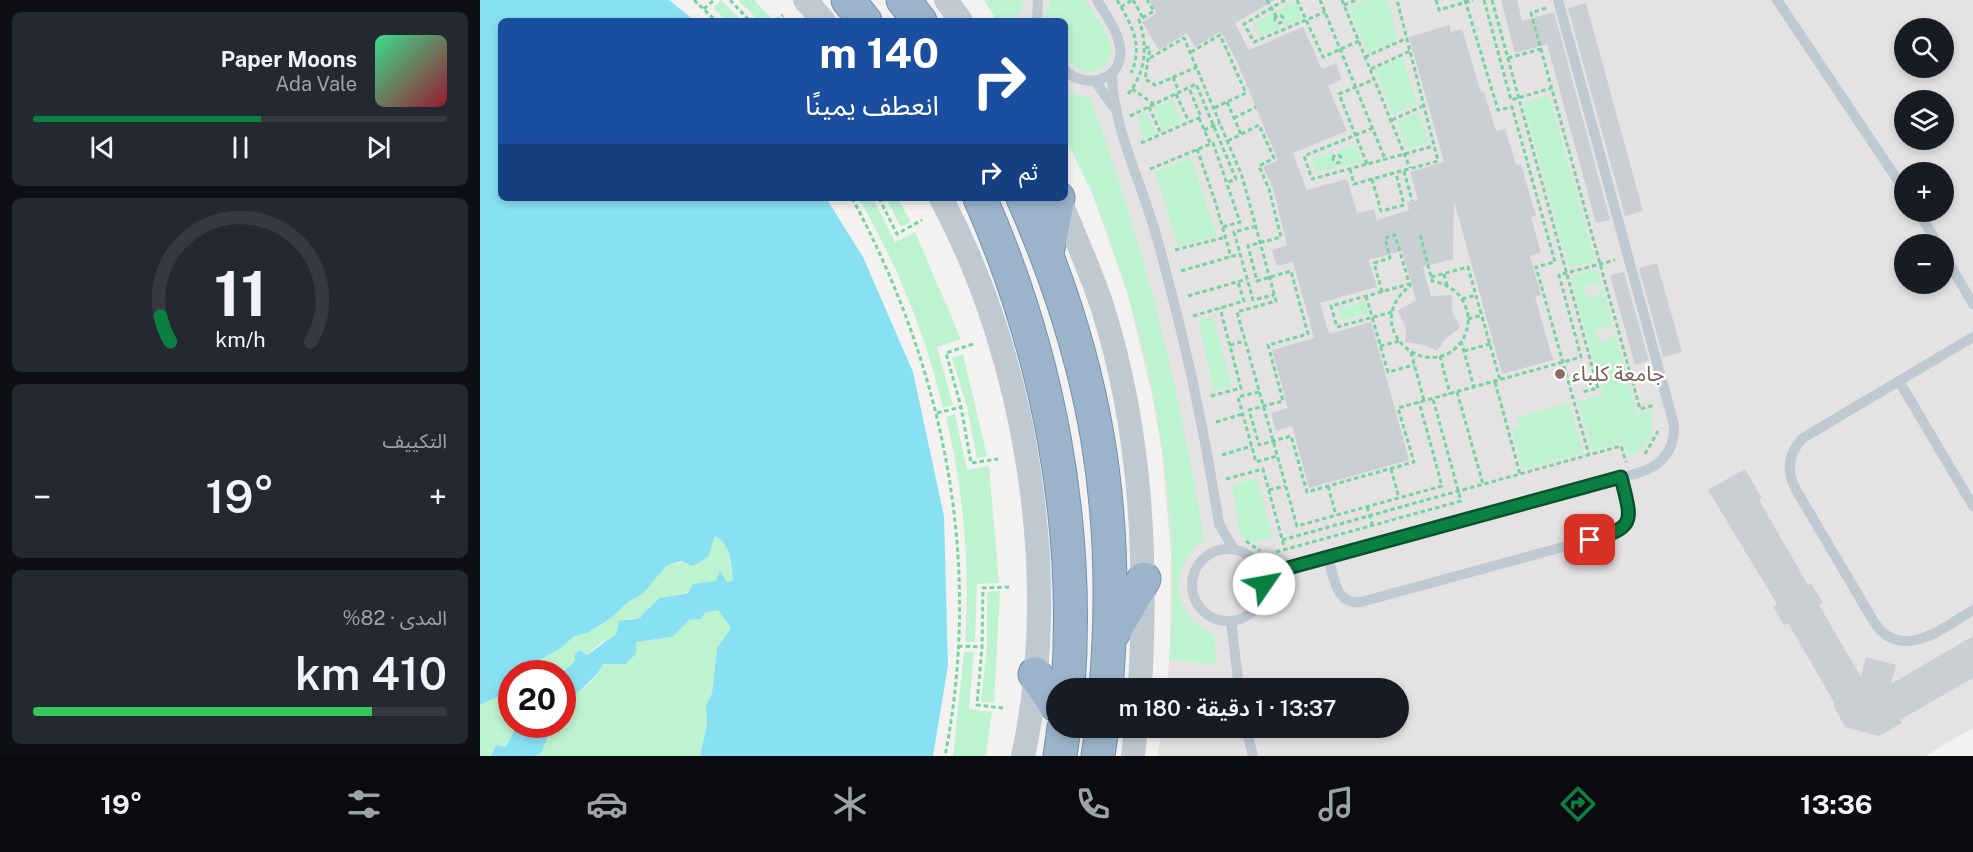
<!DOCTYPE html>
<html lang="ar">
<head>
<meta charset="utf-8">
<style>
  body { margin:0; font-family:"Public Sans","Noto Sans Arabic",sans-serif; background:#242831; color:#f1f3f6; direction:rtl; height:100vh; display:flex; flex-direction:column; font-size:22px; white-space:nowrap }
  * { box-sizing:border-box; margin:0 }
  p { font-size:20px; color:#9ea1a6 }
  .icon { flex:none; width:33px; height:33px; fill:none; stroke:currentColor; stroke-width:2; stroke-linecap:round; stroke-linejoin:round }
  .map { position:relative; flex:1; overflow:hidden; direction:ltr }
  .side { display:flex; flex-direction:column; gap:12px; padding:12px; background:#0d0f14; width:480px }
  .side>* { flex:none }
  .guide { position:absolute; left:18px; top:18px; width:570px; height:183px; border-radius:9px; box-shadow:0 3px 9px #0003; direction:rtl; background:#1a4fa0; color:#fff; overflow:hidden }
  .controls { position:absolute; left:1414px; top:18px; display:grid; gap:12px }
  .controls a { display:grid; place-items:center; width:60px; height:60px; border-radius:50%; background:#171b24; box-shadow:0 3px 9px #0003; font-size:30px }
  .speed { position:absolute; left:18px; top:660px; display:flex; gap:12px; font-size:30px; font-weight:700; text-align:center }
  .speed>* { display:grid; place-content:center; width:78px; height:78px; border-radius:50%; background:#171b24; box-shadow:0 3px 9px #0003; line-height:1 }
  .speed .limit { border:9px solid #d22; background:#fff; color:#111 }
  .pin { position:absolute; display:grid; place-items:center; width:51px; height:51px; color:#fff; margin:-26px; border-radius:12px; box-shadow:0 3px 9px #0006 }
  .me { position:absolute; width:66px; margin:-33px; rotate:57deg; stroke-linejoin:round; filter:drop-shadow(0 0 4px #0008) }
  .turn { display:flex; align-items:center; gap:21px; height:126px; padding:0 30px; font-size:27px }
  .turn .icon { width:78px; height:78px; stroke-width:2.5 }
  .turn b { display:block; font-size:42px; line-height:51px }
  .then { display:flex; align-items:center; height:57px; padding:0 30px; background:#0003; gap:12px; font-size:22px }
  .big { font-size:45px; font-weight:600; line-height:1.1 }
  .side .tile { flex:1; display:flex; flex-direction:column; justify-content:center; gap:9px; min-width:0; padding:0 21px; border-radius:9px; background:#242831 }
  .side .dial { align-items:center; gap:0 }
  .dial svg { height:156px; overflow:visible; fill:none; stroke:#363941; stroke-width:7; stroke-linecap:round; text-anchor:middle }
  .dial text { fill:#f1f3f6; stroke:none }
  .song { display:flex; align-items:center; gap:18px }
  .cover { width:72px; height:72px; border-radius:9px; background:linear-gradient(135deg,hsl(150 70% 55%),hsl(350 70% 35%)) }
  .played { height:6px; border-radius:3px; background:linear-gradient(90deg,#0b8043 55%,#363941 55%) }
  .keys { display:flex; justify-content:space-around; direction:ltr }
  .heat { display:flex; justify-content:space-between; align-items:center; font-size:33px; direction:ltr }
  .charge { height:9px; border-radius:4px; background:linear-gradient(90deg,#34c759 82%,#363941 0) }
  .trip { position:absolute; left:566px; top:678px; width:363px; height:60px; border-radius:30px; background:#171b24; box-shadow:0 3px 9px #0003; font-weight:600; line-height:60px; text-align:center; direction:rtl }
  .menu { display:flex; height:96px; justify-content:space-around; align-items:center; background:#090b0e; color:#9ea1a6 }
  .menu .icon { width:42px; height:42px }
  .menu .active { color:#0b8043 }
  .menu b { font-size:27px; color:#f1f3f6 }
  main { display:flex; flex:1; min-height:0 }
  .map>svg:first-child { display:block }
</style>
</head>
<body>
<main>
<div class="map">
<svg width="1493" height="756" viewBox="0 0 1493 756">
  <rect width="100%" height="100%" fill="#f4f1f1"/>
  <!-- education -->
  <path fill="#e5e2e3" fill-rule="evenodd" d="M504 0H1493V728L1445 756H677L682 728H918V688H687L690 645 691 553 682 453 673 400 648 295 612 193 585 135V21H534L532 17 517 21ZM1425 28H1464V68H1425ZM1425 100H1464V140H1425ZM1425 172H1464V212H1425ZM1425 244H1464V284H1425Z"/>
  <!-- green -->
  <path fill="#bef3d0" d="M241 0 262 21H247L233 8Z
    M258 0H274L292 19 279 21Z
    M504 0H543L541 12 525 21H517Z
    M571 0H605C613 12 631 35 631 50 631 78 593 78 586 54 583 45 585 31 585 21H567L566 13Z
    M886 0H908L918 39 888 53 869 8Z
    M815 1 823 18 804 26 803 17 796 11Z
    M793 13 794 22 801 28 781 36 774 24Z
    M923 57 937 104 913 114 895 70Z
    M585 91 610 97C663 242 700 388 724 540 686 566 692 617 734 634L737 664 689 660C700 538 683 409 647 292 636 258 625 223 611 190 605 177 586 143 585 132 583 119 585 104 585 91Z
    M1069 95 1115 261 1089 268 1043 102Z
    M692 100 702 122 683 130 674 108Z
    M666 112 676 133 665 138 656 117Z
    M939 112 948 143 928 149 917 122Z
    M875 144 882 162 860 166 862 157 856 151Z
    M852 152V160L857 167 836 172 832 159Z
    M711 157 737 236 698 246 675 172Z
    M393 198 415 242 435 232 481 339 457 347 473 405 463 408C445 333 418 266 379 199Z
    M406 198H418L431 222 421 227Z
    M1117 269 1122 286 1108 284 1104 294 1113 299 1123 289 1133 329 1121 326 1115 334 1117 338 1126 342 1135 333 1157 414 1171 410C1176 431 1169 448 1149 456L1143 442 1112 451 1098 401 1123 394 1091 277Z
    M885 301 888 313 861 320 858 309Z
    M733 317 752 386 734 391 718 320Z
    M483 354 507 456 497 458 487 407 472 358Z
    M1089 403 1103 453 1043 469 1032 429 1040 426 1037 417Z
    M475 414 487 470 509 466 519 583 497 584 495 642H485C490 565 484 492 466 417Z
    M777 478 793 538 775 543 760 535 752 485Z
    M235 536C252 545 250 564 253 581L213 584 208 592 179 598C173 606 165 608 160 618H150L136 636 123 641 107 655 100 650 95 661 82 673 48 674 63 658 78 650 95 636 107 633 130 619 148 602 163 594 186 566 228 556Z
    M520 591 514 703 501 702 507 646V592Z
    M238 610 251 628 237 648 232 693 226 705 227 724 220 756H55C66 750 67 733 77 725L82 724C83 700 98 695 113 680 117 675 120 668 123 663L145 664 156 642 192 637 209 620 221 619 225 613Z
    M484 652H494L489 709 512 712 506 756H473Z
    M31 691 32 724 37 725 26 747 16 745 11 756H0V705Z"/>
  <!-- water -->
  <path fill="#88e1f3" d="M0 0H189L215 21H21V198H346L383 257 433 372 464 516 468 665 453 756H220L227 724 226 705 232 693 237 648 251 628 238 610 225 613 221 619 209 620 192 637 156 642V654L145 664H123C114 683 93 692 83 711L82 673 95 661V654L100 650 107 655C118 648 124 641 136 635L139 621 160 618C165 609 173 606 179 598L208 593 213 584 236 581 240 571 247 582 253 581C251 565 252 545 235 536L228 557 213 566 201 561 186 566 163 594 148 602 130 619 107 633 95 636 78 650 63 658 48 673 32 674 31 691 0 705Z
    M37 725H77L71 730 61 753 55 756H11L16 745 26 747Z"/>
  <!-- building -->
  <path fill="#cbcfd4" d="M669 0H795L755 23 769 50 823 27 842 69 856 63 862 79 848 86 867 131 813 153 827 190 867 179 877 213 894 209 897 220 929 210 927 203 938 200 930 172 964 162 929 37 969 25 971 32 982 29 1001 93 1004 92 1016 131 1025 129 1036 165 1041 164 1056 216 1051 217 1061 253 1050 256 1061 295 1055 297 1073 360 1022 374 974 201 973 259 943 267 951 296 972 295V311L980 328 966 338 957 351 944 345 925 342 926 328 918 311 936 300 922 251 889 260 897 287 840 303 849 334 891 322 929 460 829 488 812 426 796 431 791 413 808 408 792 350 834 338 813 262 797 266 792 250 807 245 793 188 783 167 798 160 757 62 741 31 715 47 707 33 679 50 662 22 677 13Z
    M1021 0H1037L1042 21 1074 12 1130 220 1116 223 1067 44 1035 53Z
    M1106 3 1163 211 1145 216 1088 8Z
    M1177 263 1202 352 1183 357 1159 268Z
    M1144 272 1169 361 1155 365 1130 275Z
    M1265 469 1282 498 1279 500 1328 585 1331 583 1343 603 1339 605 1381 677 1386 657 1416 665 1411 684 1493 636V678L1420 720 1422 723 1399 736 1365 727 1353 705 1355 704 1308 623 1304 625 1293 606 1297 604 1228 490Z"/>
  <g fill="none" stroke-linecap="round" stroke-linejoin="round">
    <!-- trunk casing -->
    <g stroke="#7191af" stroke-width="35">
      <path id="trunk" d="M368 0 385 21
        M423 0 440 21
        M500 198C568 352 600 520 588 688
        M543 198C616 363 641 509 626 688
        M567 253 578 198
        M633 633 664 579
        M555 674 576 705
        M580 756 584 728
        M618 756 622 728"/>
    </g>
    <!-- path -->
    <path stroke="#73d4a0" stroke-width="3" stroke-dasharray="4.5 3" stroke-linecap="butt" d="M214 0 236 21
      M250 0 270 21
      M637 0C651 24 664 45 651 73
      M653 0 663 18
      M787 0 796 16
      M805 0 764 24 774 42 845 12
      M817 0 843 57 879 41
      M840 0 905 159
      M862 0 930 168
      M956 0 959 10 993 0
      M985 0 1018 110 1032 107 1075 262 1056 267 1109 455
      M1004 0 1031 100 1072 88
      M1012 0 1118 388 1102 392
      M864 5 876 0
      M641 7 652 0
      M1066 8 1051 13 1160 409 1175 405
      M224 9 234 0
      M795 19a4 4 0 1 1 8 0a4 4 0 1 1-8 0Z
      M296 21 303 15
      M665 47 670 48 665 79 675 85 717 67
      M711 52 740 35 766 93 734 108
      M885 57 927 38
      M670 58 704 38 762 176 796 301 757 312 817 526 962 486 939 402
      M1028 58 1061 49
      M891 69 930 51
      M693 77 699 92
      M652 89 674 104
      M648 94C666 72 668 46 659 20L674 11 667 0
      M696 94 709 122
      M747 102 761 134
      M669 107 681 134
      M650 116 716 84 756 179 748 182
      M719 118 730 143
      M754 118 776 107
      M912 120 943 106
      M893 128 824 156 832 179 954 146
      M724 130 740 123
      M748 141 779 125 794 158 779 166 789 189 801 237 768 246 777 281 811 271 828 334 788 345 803 401 769 410 779 445 811 436 827 492 934 462 918 408 1101 357 1079 275 1135 260
      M661 143 721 117 709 88
      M717 149 735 201 751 257
      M853 159a4 4 0 1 1 8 0a4 4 0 1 1-8 0Z
      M887 164 859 94 895 79
      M670 169 733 143 760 222 743 227
      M870 169 874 184 958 161 917 0
      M924 171 932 201
      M892 179 901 211 924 205 916 173
      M372 198C465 371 503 562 465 756
      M399 198 417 234 442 220
      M776 226 754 232 773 300 794 295
      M695 250 746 237
      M701 271 760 254
      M964 274 967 285
      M951 277 988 267 1020 380
      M902 292 894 263 910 258 905 238 915 235 930 286C877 327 951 389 983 339 988 330 990 318 986 308 981 292 968 284 952 281L940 234
      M708 296 767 279
      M886 296 908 372 934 365
      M982 299 996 295
      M912 312 857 327 851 306 929 284
      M713 316 764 301 758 282
      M988 319 1002 315
      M981 341 994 387
      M493 344 466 353 481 407 491 463 518 459
      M750 345 765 341
      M900 346 919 341
      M984 351 1010 344
      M931 352 944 401
      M960 356 970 394
      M1015 382 1040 474
      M779 392 758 397 776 462 797 456
      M977 392 1003 484
      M731 396 761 388 740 308
      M457 413 481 407
      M736 422 763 414
      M1165 454 1178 431
      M742 455 772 446
      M911 469 919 498
      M746 479 783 469 805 550
      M848 486 856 515
      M789 490 805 486
      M887 507 893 527
      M802 540 1141 446 1146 462
      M766 541 780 551
      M796 552 981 501 953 399
      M478 646 502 647
      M523 708 497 705 502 647 503 588 530 587"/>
    <!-- service -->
    <path stroke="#bec9d2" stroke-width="10" d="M1297 0 1425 191
      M557 21 558 0
      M585 70C605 91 645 80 640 47 638 31 625 14 617 0
      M632 73C632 126 662 183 676 235 703 330 724 426 739 524L753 548
      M615 81 633 106
      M1438 212 1458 244
      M1464 255 1493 304
      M1493 337 1323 438C1309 452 1306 469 1315 488L1394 622C1421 663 1463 628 1493 610
      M1419 381 1493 506
      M712 585a36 36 0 1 1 72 0a36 36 0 1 1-72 0Z
      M848 557C854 577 855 605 881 602L1138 532C1157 519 1146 496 1141 478
      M779 565 808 568 1158 473C1182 466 1195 450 1194 425L1078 0
      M751 621 759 688
      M766 728 773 756"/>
    <!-- tertiary -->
    <path stroke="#bec9d2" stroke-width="24" d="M325 0 344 21
      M466 0 481 21
      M461 198C547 359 582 577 543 756
      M579 198C594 235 611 271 623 309 662 433 667 560 660 688
      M653 756 656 728"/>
    <!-- trunk -->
    <use href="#trunk" stroke="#9bb4ca" stroke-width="33"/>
  </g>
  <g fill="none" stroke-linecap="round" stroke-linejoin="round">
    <!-- route casing -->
    <g stroke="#07532c" stroke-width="15">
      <path id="route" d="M784 584 808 568 1141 477C1152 522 1157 527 1110 540"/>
    </g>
    <!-- route -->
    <use href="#route" stroke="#0b8043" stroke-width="10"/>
  </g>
  <!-- markers -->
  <circle fill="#8d6e63" stroke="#fff" stroke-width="2" cx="1080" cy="374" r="6"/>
  <g text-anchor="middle" stroke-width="5" stroke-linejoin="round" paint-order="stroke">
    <!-- education labels -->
    <g font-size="21" fill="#785e54" stroke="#fff" text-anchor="start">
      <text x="1092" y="381">جامعة كلباء</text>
    </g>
  </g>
</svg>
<div class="controls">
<a><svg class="icon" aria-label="search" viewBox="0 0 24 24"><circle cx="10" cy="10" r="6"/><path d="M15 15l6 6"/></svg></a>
<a><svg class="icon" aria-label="layers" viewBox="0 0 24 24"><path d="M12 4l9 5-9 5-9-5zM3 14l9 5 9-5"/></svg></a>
<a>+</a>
<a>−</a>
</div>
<div class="speed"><div class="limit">20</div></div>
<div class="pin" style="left:1110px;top:540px;background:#d93025"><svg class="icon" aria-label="arrive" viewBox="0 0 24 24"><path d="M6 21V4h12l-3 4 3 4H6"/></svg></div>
<svg class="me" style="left:784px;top:584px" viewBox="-20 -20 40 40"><circle r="19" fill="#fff"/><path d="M0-13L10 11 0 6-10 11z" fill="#0b8043"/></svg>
<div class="trip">13:37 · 1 دقيقة · 180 m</div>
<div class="guide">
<div class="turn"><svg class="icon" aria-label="right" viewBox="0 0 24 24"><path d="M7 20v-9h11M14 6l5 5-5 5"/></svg><div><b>140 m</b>انعطف يمينًا</div></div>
<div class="then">ثم<svg class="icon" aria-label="right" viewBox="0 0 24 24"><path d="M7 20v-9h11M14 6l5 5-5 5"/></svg></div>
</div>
</div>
<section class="side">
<div class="tile">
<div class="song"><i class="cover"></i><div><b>Paper Moons</b><p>Ada Vale</p></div></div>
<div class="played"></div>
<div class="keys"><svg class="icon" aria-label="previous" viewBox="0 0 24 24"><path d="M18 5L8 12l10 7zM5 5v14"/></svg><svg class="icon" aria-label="pause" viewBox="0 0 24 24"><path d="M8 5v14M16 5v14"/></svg><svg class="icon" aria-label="next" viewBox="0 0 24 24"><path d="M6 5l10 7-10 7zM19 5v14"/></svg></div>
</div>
<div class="tile dial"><svg viewBox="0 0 100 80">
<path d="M14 69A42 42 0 1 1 86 69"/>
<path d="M14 69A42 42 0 0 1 9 56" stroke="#0b8043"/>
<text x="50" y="56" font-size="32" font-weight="700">11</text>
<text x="50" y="72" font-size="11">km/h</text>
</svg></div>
<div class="tile"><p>التكييف</p>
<div class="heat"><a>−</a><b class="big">19°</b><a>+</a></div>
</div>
<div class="tile"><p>المدى · 82%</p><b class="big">410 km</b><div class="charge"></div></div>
</section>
</main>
<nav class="menu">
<b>13:36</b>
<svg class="icon active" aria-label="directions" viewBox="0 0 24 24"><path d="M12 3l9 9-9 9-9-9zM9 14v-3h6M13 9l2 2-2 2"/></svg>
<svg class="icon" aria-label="music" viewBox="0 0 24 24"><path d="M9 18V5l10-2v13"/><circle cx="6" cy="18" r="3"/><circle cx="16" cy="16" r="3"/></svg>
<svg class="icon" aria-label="phone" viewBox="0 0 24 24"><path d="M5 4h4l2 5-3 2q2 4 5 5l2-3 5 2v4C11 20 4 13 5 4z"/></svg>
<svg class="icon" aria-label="climate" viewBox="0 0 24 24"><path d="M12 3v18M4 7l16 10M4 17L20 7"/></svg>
<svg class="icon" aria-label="car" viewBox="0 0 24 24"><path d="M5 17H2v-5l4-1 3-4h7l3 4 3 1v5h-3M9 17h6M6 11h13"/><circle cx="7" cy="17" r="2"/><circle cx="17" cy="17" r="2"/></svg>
<svg class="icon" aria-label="filters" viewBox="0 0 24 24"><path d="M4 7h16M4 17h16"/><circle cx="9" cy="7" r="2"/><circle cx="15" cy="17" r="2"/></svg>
<b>19°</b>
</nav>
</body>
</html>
